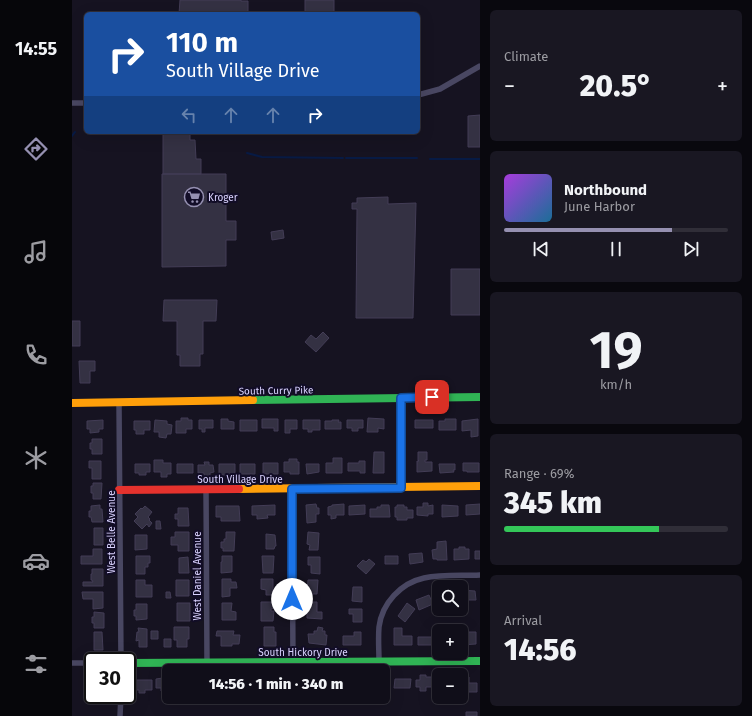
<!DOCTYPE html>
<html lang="en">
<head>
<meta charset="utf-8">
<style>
  body { margin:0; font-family:"Fira Sans",sans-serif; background:#191722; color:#f1f3f6; height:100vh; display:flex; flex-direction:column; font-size:15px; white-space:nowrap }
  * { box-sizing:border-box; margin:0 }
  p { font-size:13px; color:#9c9ca2 }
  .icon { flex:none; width:22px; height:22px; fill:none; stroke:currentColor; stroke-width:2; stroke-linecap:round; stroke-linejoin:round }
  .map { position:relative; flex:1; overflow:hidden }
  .side { display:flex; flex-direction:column; gap:10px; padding:10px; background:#09080e; width:272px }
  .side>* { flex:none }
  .hud { position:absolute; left:12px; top:12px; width:336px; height:122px; border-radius:6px; box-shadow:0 4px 16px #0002,0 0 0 1px #302e38; background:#1a4fa0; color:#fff; overflow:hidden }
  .buttons { position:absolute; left:360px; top:580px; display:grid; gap:8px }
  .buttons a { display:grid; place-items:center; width:36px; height:36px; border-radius:6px; background:#100e19; box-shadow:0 4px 16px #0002,0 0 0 1px #302e38; font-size:20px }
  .speed { position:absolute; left:12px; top:652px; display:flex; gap:8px; font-size:20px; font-weight:700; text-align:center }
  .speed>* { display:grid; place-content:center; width:52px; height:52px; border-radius:50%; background:#100e19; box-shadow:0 4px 16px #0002,0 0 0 1px #302e38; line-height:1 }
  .speed .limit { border:2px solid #111; border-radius:6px; background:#fff; color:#111 }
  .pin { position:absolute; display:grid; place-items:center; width:34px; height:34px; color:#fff; margin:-17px; border-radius:8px; box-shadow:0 2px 6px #0006 }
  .me { position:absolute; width:44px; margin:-22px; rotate:0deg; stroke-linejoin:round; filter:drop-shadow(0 0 3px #0008) }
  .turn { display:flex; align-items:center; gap:14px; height:84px; padding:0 16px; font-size:18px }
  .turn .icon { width:52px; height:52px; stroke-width:2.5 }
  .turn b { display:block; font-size:28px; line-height:34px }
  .lanes { display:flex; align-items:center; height:38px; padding:0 16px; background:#0003; justify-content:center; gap:20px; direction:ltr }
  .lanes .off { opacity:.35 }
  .big { font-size:30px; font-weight:800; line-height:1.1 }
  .side .widget { flex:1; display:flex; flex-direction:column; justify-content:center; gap:6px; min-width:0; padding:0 14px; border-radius:6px; background:#191722 }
  .side .dial { align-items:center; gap:0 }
  .dial b { font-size:52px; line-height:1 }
  .song { display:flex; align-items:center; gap:12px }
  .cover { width:48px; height:48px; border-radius:6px; background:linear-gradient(135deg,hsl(280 70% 55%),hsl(200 70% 35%)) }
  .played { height:4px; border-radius:2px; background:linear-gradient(90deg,#9590b1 75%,#302e38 75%) }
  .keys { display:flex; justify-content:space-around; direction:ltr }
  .heat { display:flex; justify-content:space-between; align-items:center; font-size:22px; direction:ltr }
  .charge { height:6px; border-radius:3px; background:linear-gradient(90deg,#34c759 69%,#302e38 0) }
  .trip { position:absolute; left:90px; top:664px; width:228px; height:40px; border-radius:6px; background:#100e19; box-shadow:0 4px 16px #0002,0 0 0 1px #302e38; font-weight:800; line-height:40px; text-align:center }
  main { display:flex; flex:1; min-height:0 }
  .tab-bar { display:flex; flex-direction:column; width:72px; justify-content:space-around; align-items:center; background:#06060a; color:#9c9ca2 }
  .tab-bar .icon { width:28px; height:28px }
  .tab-bar .selected { color:#9590b1 }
  .tab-bar b { font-size:18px; color:#f1f3f6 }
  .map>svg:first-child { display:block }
</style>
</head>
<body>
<main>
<nav class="tab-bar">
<b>14:55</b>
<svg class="icon selected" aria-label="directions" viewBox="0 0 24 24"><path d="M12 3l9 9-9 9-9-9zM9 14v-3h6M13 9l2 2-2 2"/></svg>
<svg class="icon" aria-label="music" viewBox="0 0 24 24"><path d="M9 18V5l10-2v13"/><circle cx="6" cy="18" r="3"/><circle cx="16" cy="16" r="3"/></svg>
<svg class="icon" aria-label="phone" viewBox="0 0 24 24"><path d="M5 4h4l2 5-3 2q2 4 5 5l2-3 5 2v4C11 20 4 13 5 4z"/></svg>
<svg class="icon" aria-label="climate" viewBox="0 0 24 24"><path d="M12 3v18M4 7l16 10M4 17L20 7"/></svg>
<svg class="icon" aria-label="car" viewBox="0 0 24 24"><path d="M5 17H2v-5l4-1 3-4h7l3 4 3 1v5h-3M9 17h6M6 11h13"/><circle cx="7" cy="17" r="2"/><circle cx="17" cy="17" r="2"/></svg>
<svg class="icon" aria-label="filters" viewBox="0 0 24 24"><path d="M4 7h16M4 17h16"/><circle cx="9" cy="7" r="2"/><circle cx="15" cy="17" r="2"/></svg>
</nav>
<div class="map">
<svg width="408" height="716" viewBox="0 0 408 716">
  <rect width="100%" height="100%" fill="#161321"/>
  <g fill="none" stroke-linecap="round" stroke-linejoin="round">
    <!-- stream -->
    <path stroke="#071a44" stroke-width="2" d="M0 136 3 132
      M175 153 190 157 271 158
      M274 158H345
      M358 159H408"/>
  </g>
  <!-- building -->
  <path fill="#343143" stroke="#433d56" d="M108 0H169V1H176V14H107Z
    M233 0H262V14H233Z
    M408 115V147H396V116Z
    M91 132H118V140H123L124 159H129V174H91Z
    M90 174H154V221H164V240H154V266L90 267Z
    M316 197V204L344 203 341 318H284L285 209H280V203H285V198Z
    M211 230 212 238 200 240 199 232Z
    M379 269H408V315H379Z
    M92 300H145L144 321H131V354H128V366H108V355H105V321H91Z
    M0 321H8V346H0Z
    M251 332 257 338 244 352 233 342 239 335 244 339Z
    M7 361H23V371H18V383H8Z
    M109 418H116V420H120V429H114V433H104V421H109Z
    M296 418 312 419V429L306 428V432H295Z
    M149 419H156V421L162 422V429H149Z
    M190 419H206V431H202V428H190Z
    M373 419H384V430H367V421H373Z
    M406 419V436L399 437V430L390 431V421Z
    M31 420V429H27V432L18 433V429H15V421Z
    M83 420 95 421V424L100 425 99 434H95L94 438 87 437V432H82Z
    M127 420H141V428H133V432H130V429H127Z
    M168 420H185V431H168Z
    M213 420H225V429H218V433H213Z
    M231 420H248V430H240V432H236V429H231Z
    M260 420H267L266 422H269V429H253V421H260Z
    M275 420H291V428H286V431H280V428H275Z
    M343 420H361V428H343Z
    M62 421H78V430H72V434H64V430H62Z
    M20 439H30V454H20V449H18V443H20Z
    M302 452H312V473H301Z
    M346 452H355V460H353V462H360V471L345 472V461H347L346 460Z
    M261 458H270V473H254V463H261Z
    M217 459H225V462H227V474H218V472H212V462H217Z
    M82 460H91V463H99V474H95V477H89V472H82Z
    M17 461H29V479H20V468H17Z
    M287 461H293V473H288V471H276V463H287Z
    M132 462H137V465H141L142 472 138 473V476H132V473H126V465H133Z
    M191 463H206V474H191Z
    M391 463H407V472H395V471H391Z
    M63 464H78V472H74V475H67V473H63Z
    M105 464H121V473H105Z
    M147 464H163V475H147Z
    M168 464H183V474H168Z
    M234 464H247V472L235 474Z
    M367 464H383V470H381L382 472 368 473Z
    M21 483H30L29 499H21V493H19V486H21Z
    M351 503H356V506L361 505V514H356V516L345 515V507H351Z
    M244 504 245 508H247V514H244V522L235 523 234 505Z
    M272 504V515H264V518L259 519V515H256V507L260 506V505Z
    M408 504V514L394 515V505Z
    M28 505V509H30L31 522H20L19 517H17V511H19V506Z
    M203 505V515H195L196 518 185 519V515H180V506Z
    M293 505V514L277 515V506Z
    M309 505H317L318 517H298V509H305V507H309Z
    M325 505H332V507H335V510H341V518H335V520H325V517H323V507H325Z
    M370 505 386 506V516L370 517Z
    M73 506 80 512 76 517 78 519 77 520 80 523 77 527 75 524 70 529 62 521 66 517 63 514 69 508 70 509Z
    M144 506H167L168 521H149V517H144Z
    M106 508H116L117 526H106V519H103V514H106Z
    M84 521H88L89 529H84Z
    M22 528H31V545H22Z
    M103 532H117V551H106V545H99V537H103Z
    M154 532H163L162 551H151V548H149V542H152V539H154Z
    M236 532 247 533 246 550H237L238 545 235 544Z
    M194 534 203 535 204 546H203L202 549H194Z
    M63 535H75V549L63 550Z
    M374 541 375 560H365V559H361L360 550 365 549V542Z
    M387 547H393V549H397V559L382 560V549H387Z
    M21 549H30V564H9V556H21Z
    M403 551H408V559H403Z
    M350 553 351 562 338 564 337 554Z
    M64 556H78V563H76V567H73V574H64Z
    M150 556H160V572L149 573V562H150Z
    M190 556H202L201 573H191Z
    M313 556H326V564H313Z
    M116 557 117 573H107V558Z
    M236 557H248V574L239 573V565H236Z
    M297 559 303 564 294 574 285 566 291 560 294 562Z
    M20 569H31V586H11V582H21L20 580H19V574H20Z
    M150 579H159V582H164L165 588H158V596L150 597Z
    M189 579H201V595H194V590L189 589Z
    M64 580H73V585H80V597H64Z
    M104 580H117V596H104Z
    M236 580H246L245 594H237V591H235Z
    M281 587H290V602L280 601Z
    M389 590 403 591 404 600H394V605L389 606Z
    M10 592H31V608L21 609V599H11Z
    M94 592H98L99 598H94Z
    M357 595 361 604 347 610 344 600Z
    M189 602H203V608L199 609V611H202L201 621H189Z
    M235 602H245V612H250V619L235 618Z
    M105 603H118V621H105Z
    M150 603H160L159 611 164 612V620H150Z
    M335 603 343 609 333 622 326 616Z
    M64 604H75V619L64 620V616H62V610H64Z
    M277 609H290V622H281V614H277Z
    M22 612 32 613V628H22V623H20V617H22Z
    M102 627H117V639H115V647H105V640H102Z
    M192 627H202V632H204V646H192Z
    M246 627 251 628 250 631H253V635H255L254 645 237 643 236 634H242V631H245Z
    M66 628 75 629V647H67V640L64 641 65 632H67Z
    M322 628H330V636H340V645H322Z
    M79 631H86V639H79Z
    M145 631H162L161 635H168L167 644H160V646H149V636H144Z
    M22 632H30L31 650H22Z
    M282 632H289V645H271V636H282Z
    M395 632H404V644L389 645V635H395Z
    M346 637H362V645H346Z
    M92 639H99V647H92Z
    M348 675H354V677H360V687H354V691H348V687H344V680H348Z
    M97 677V691H89V688H84V679Z
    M311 677H318V690H311Z
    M389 677H397V683H405V692H389Z
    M323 679H339L338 688H322Z
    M63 680H80V690H73V693H67V690H63Z
    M394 712H405V716H394Z"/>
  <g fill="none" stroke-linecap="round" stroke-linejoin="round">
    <!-- street -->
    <path stroke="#494762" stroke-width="5.5" d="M346 95 368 89 408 66
      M0 103H14
      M47 404 49 661
      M329 488V397
      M134 489 135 662
      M220 489 221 661
      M307 661C307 650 306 639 307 627 310 603 329 583 352 578 370 574 390 576 408 575
      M0 663H21
      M48 716 49 695"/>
    <!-- fast -->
    <path stroke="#30b455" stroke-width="8" d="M181 400 408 397
      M55 663 408 661"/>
    <!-- slow -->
    <path stroke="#ff9f0a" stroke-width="8" d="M0 403 181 400
      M167 489 408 486"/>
    <!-- jam -->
    <path stroke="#e5322d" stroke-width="8" d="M47 490 167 489"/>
  </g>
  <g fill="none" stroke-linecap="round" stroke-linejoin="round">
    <!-- route casing -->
    <g stroke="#114b97" stroke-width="10">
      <path id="route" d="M220 599V489L329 488V398L360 397"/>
    </g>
    <!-- route -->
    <use href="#route" stroke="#1a73e8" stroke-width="7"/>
  </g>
  <!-- icons -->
  <defs>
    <g id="supermarket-ring" transform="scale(1)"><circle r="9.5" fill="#120d27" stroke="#9590b1" stroke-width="1.5"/><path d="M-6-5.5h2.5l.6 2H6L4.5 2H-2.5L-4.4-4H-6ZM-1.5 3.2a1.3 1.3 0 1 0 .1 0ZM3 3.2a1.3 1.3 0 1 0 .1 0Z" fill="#9590b1"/></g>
  </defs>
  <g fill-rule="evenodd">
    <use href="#supermarket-ring" x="122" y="197"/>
  </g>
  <g text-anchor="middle" stroke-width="4" stroke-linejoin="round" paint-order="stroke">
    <!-- poi labels -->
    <g font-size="10" fill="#dad3ff" stroke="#120d27" text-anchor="start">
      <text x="136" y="201">Kroger</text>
    </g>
    <!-- street labels -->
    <g font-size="10" fill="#dad3ff" stroke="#120d27">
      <text transform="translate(204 390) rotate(-1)" y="4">South Curry Pike</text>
      <text x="168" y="483">South Village Drive</text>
      <text transform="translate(39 532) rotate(-90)" y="4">West Belle Avenue</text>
      <text transform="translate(125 576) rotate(-90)" y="4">West Daniel Avenue</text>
      <text x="231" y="656">South Hickory Drive</text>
    </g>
  </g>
</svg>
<div class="buttons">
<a><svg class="icon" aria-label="search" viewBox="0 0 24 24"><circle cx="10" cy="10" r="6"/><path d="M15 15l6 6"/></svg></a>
<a>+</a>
<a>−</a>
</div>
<div class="speed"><div class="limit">30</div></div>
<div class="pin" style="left:360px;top:397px;background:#d93025"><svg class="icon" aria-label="arrive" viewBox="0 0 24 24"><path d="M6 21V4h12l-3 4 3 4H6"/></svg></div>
<svg class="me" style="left:220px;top:599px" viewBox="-20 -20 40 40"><circle r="19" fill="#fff"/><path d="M0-13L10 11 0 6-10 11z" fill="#1a73e8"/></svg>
<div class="trip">14:56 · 1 min · 340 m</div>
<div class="hud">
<div class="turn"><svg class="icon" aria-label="right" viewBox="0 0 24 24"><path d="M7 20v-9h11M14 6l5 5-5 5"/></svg><div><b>110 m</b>South Village Drive</div></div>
<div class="lanes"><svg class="icon off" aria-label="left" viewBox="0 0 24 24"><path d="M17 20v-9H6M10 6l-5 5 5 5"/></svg><svg class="icon off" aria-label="ahead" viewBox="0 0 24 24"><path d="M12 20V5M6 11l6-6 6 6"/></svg><svg class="icon off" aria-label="ahead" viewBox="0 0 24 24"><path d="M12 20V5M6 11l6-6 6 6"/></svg><svg class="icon" aria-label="right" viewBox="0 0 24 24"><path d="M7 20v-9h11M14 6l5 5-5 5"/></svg></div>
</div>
</div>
<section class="side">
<div class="widget"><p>Climate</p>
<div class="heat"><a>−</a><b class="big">20.5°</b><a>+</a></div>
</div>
<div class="widget">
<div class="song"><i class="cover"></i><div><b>Northbound</b><p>June Harbor</p></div></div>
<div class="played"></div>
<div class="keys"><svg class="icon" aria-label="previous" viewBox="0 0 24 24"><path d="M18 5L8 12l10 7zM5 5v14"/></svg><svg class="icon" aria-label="pause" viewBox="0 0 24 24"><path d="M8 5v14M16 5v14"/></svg><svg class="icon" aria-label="next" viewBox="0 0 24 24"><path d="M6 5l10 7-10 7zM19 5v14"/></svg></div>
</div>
<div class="widget dial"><b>19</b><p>km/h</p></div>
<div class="widget"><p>Range · 69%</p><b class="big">345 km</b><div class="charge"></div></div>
<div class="widget"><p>Arrival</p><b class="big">14:56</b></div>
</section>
</main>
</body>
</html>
